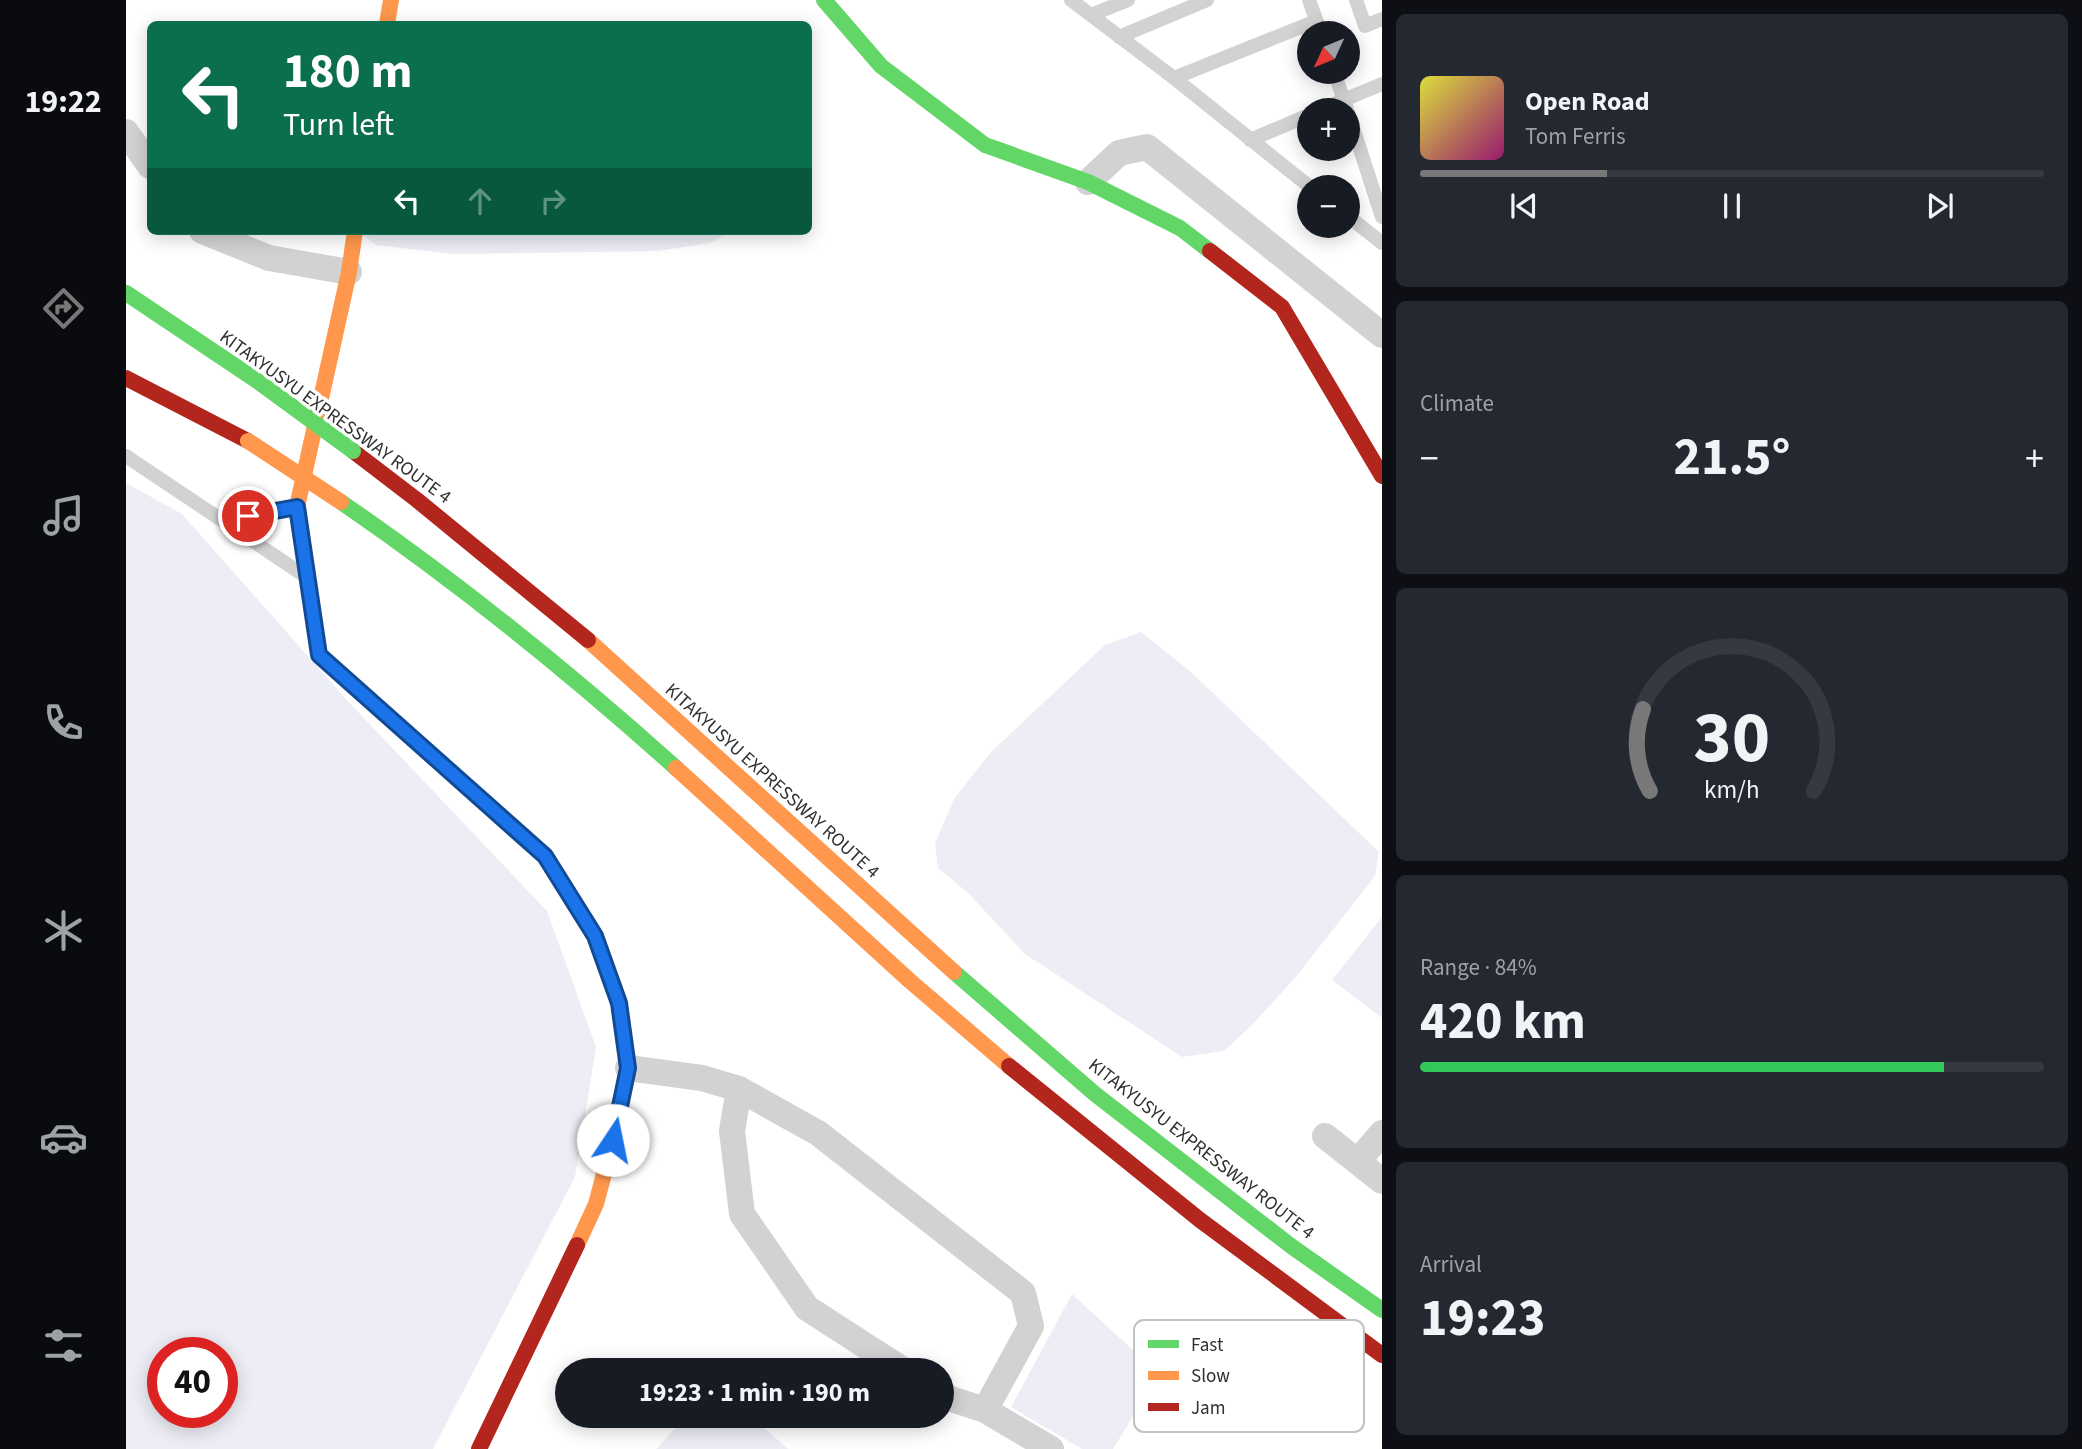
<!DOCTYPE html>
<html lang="en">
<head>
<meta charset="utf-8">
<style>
  body { margin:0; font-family:"Source Sans 3",sans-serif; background:#242831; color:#f1f3f6; height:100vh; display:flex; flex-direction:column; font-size:26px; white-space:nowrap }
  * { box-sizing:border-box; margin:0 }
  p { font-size:23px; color:#9ea1a6 }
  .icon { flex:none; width:38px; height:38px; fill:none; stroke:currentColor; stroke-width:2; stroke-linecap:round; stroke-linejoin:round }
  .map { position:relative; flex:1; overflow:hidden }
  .drawer { display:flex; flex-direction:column; gap:14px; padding:14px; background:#0d0f14; width:700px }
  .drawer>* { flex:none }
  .guide { position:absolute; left:21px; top:21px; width:665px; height:214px; border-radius:10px; box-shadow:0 4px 18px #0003; background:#0b6e4f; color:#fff; overflow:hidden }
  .needle { width:46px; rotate:226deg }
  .buttons { position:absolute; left:1171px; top:21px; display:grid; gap:14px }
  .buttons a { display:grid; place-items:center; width:63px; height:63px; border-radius:50%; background:#171b24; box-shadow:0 4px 18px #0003; font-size:35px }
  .speed { position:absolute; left:21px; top:1337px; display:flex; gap:14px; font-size:35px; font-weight:700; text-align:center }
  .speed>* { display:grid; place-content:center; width:91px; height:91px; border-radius:50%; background:#171b24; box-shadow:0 4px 18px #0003; line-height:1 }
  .speed .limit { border:10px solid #d22; background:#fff; color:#111 }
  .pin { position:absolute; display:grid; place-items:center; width:60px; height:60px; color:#fff; margin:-30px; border:4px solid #fff; border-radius:50%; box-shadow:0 2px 7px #0007 }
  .me { position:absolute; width:77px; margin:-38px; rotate:11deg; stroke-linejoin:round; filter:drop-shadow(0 0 5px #0008) }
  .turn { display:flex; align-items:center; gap:24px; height:147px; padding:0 21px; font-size:32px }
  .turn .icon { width:91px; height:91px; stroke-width:2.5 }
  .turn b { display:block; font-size:49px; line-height:60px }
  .lanes { display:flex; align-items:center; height:66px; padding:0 21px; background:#0003; justify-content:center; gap:35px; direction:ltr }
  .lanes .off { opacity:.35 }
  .big { font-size:52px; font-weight:700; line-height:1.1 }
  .drawer .tile { flex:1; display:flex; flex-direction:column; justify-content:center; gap:10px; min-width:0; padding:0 24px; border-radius:10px; background:#242831 }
  .drawer .dial { align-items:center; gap:0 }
  .dial svg { height:182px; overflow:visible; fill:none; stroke:#363941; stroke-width:7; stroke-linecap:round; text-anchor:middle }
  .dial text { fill:#f1f3f6; stroke:none }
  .song { display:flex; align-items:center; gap:21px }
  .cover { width:84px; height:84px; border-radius:10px; background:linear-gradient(135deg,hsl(60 70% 55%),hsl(320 70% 35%)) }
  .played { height:7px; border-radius:4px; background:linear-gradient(90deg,#787878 30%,#363941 30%) }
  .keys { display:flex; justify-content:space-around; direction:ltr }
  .heat { display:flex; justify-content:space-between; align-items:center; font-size:38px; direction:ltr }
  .charge { height:10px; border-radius:5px; background:linear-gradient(90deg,#34c759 84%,#363941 0) }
  .trip { position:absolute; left:429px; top:1358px; width:399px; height:70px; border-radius:35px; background:#171b24; box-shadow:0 4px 18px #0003; font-weight:700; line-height:70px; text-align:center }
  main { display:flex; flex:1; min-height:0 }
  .tabs { display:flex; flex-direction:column; width:126px; justify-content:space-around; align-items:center; background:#090b0e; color:#9ea1a6 }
  .tabs .icon { width:49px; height:49px }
  .tabs .active { color:#787878 }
  .tabs b { font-size:32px; color:#f1f3f6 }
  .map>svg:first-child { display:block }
</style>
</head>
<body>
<main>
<nav class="tabs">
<b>19:22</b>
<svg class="icon active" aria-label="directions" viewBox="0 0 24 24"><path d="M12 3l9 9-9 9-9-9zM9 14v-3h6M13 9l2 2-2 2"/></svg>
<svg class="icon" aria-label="music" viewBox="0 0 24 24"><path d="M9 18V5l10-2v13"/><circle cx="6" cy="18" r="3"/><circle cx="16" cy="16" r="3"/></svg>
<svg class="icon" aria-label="phone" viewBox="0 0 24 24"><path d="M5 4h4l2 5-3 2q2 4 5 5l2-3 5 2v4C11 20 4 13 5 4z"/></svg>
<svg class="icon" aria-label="climate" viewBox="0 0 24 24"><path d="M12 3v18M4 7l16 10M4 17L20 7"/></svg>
<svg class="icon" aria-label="car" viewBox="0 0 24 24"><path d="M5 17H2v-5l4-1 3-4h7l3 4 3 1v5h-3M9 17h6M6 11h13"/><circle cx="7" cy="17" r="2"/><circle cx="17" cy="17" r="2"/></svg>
<svg class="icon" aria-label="filters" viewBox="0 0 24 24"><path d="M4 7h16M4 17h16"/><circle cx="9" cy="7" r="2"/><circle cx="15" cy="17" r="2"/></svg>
</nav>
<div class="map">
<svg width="1256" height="1449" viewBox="0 0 1256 1449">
  <rect width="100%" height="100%" fill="#fff"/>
  <!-- green -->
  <path fill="#edeef5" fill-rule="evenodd" d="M232 231H605L584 243 531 251 327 254 250 245Z
    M0 483 56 514 218 697 421 911 470 1047 449 1177 307 1449H0ZM37 1353H96V1412H37Z
    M1015 632 1065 672 1253 852 1249 876 1169 978 1126 1025 1098 1051 1056 1057 899 954 842 893 812 868 809 843 828 799 865 752 979 645Z
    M1256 917V1018L1206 980Z
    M946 1294 1033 1374 987 1449H956L885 1407Z
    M560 1416H625L662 1449H530Z"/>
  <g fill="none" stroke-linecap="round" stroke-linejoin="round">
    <!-- lane -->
    <path stroke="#d2d2d2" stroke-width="14" d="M945 0 1048 78 1184 187
      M1183 0 1195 33
      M1230 0 1239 26 1256 19
      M965 15 1002 0
      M993 37 1081 0
      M1208 72 1221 109
      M1048 78 1190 21
      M1194 110 1256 84
      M1222 112 1256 217
      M1124 140 1183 115
      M1222 216 1256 243
      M0 456 176 574
      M98 521 169 507"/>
    <!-- street -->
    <path stroke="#d2d2d2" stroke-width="26" d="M0 132 24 166
      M962 182 993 153 1021 147 1256 335
      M76 231 143 258 223 272
      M502 1068 576 1078 613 1089 606 1131 616 1214 681 1308 777 1370
      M613 1089 692 1133 897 1293 905 1326 859 1410
      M1199 1136 1256 1181
      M1232 1161 1256 1133
      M816 1396 859 1410 925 1449"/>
    <!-- fast -->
    <path stroke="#63d668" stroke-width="16" d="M698 0 755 66 859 145 962 182 1054 228 1084 251
      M0 293 130 380
      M215 502C333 583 443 672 550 768
      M179 562 193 655 401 840
      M828 972 969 1094 1165 1246 1256 1310"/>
    <!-- slow -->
    <path stroke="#ff974d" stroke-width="16" d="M261 24 265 0
      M179 562 171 507 223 272 229 231
      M462 640 828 972
      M550 768 784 981 883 1066
      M401 840 419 856 469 936 493 1003 502 1068 487 1140 470 1204 451 1245"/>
    <!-- jam -->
    <path stroke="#b3261e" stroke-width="16" d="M1084 251 1156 307 1256 476
      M0 378 122 441
      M227 451 291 500 462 640
      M883 1066 1074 1220 1256 1355
      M353 1449 451 1245"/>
    <!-- fast-bridge -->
    <path stroke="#63d668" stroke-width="16" d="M130 380 227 451"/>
    <!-- slow-bridge -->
    <path stroke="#ff974d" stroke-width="16" d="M122 441 215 502"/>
  </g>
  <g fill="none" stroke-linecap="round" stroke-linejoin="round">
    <!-- route casing -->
    <g stroke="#114b97" stroke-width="18">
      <path id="route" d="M122 516 171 507 193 655 419 856 469 936 493 1003 502 1068 487 1140"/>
    </g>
    <!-- route -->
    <use href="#route" stroke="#1a73e8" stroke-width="12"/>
  </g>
  <g text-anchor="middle" stroke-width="7" stroke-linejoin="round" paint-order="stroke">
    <!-- street labels -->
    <g font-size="19" fill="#303030" stroke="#fff">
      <text transform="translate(210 416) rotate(36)" y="7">KITAKYUSYU EXPRESSWAY ROUTE 4</text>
      <text transform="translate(647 780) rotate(42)" y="7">KITAKYUSYU EXPRESSWAY ROUTE 4</text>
      <text transform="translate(1076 1148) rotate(38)" y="7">KITAKYUSYU EXPRESSWAY ROUTE 4</text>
    </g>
  </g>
  <!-- legend -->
  <rect x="1008" y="1320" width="230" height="112" rx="10" fill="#fff" stroke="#c1c1c1" stroke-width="2"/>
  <rect x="1022" y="1340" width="31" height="8" fill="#63d668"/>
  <rect x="1022" y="1371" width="31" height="9" fill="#ff974d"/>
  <rect x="1022" y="1403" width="31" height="8" fill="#b3261e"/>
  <g font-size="19" fill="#303030">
    <text x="1065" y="1351">Fast</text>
    <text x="1065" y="1382">Slow</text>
    <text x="1065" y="1414">Jam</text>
  </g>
</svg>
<div class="buttons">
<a><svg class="needle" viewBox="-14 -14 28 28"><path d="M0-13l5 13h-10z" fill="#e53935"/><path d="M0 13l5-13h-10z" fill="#9ea1a6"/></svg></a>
<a>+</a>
<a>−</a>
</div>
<div class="speed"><div class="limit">40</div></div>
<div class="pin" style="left:122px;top:516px;background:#d93025"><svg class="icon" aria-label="arrive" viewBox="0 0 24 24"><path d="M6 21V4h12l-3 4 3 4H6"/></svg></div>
<svg class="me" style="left:487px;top:1140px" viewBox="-20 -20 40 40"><circle r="19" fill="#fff"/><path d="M0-13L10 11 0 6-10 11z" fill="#1a73e8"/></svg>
<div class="trip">19:23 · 1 min · 190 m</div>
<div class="guide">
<div class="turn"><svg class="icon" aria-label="left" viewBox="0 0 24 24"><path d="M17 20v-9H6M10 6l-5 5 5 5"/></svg><div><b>180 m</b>Turn left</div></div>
<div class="lanes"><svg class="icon" aria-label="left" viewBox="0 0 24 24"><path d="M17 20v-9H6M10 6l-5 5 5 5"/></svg><svg class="icon off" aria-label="ahead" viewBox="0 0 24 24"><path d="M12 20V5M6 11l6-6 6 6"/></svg><svg class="icon off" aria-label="right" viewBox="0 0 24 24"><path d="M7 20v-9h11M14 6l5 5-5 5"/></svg></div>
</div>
</div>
<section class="drawer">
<div class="tile">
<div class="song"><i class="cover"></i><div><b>Open Road</b><p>Tom Ferris</p></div></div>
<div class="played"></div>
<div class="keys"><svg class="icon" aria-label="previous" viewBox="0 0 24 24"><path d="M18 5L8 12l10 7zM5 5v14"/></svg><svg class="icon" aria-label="pause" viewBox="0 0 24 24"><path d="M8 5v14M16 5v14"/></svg><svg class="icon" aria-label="next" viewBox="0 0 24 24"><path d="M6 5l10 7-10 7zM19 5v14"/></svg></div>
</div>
<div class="tile"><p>Climate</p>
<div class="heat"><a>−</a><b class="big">21.5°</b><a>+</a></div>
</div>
<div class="tile dial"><svg viewBox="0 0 100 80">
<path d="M14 69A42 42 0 1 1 86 69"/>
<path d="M14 69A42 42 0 0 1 11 33" stroke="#787878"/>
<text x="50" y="56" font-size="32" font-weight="700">30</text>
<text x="50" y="72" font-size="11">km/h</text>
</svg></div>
<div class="tile"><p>Range · 84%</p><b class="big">420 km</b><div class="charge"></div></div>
<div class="tile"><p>Arrival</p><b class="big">19:23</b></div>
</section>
</main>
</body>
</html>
